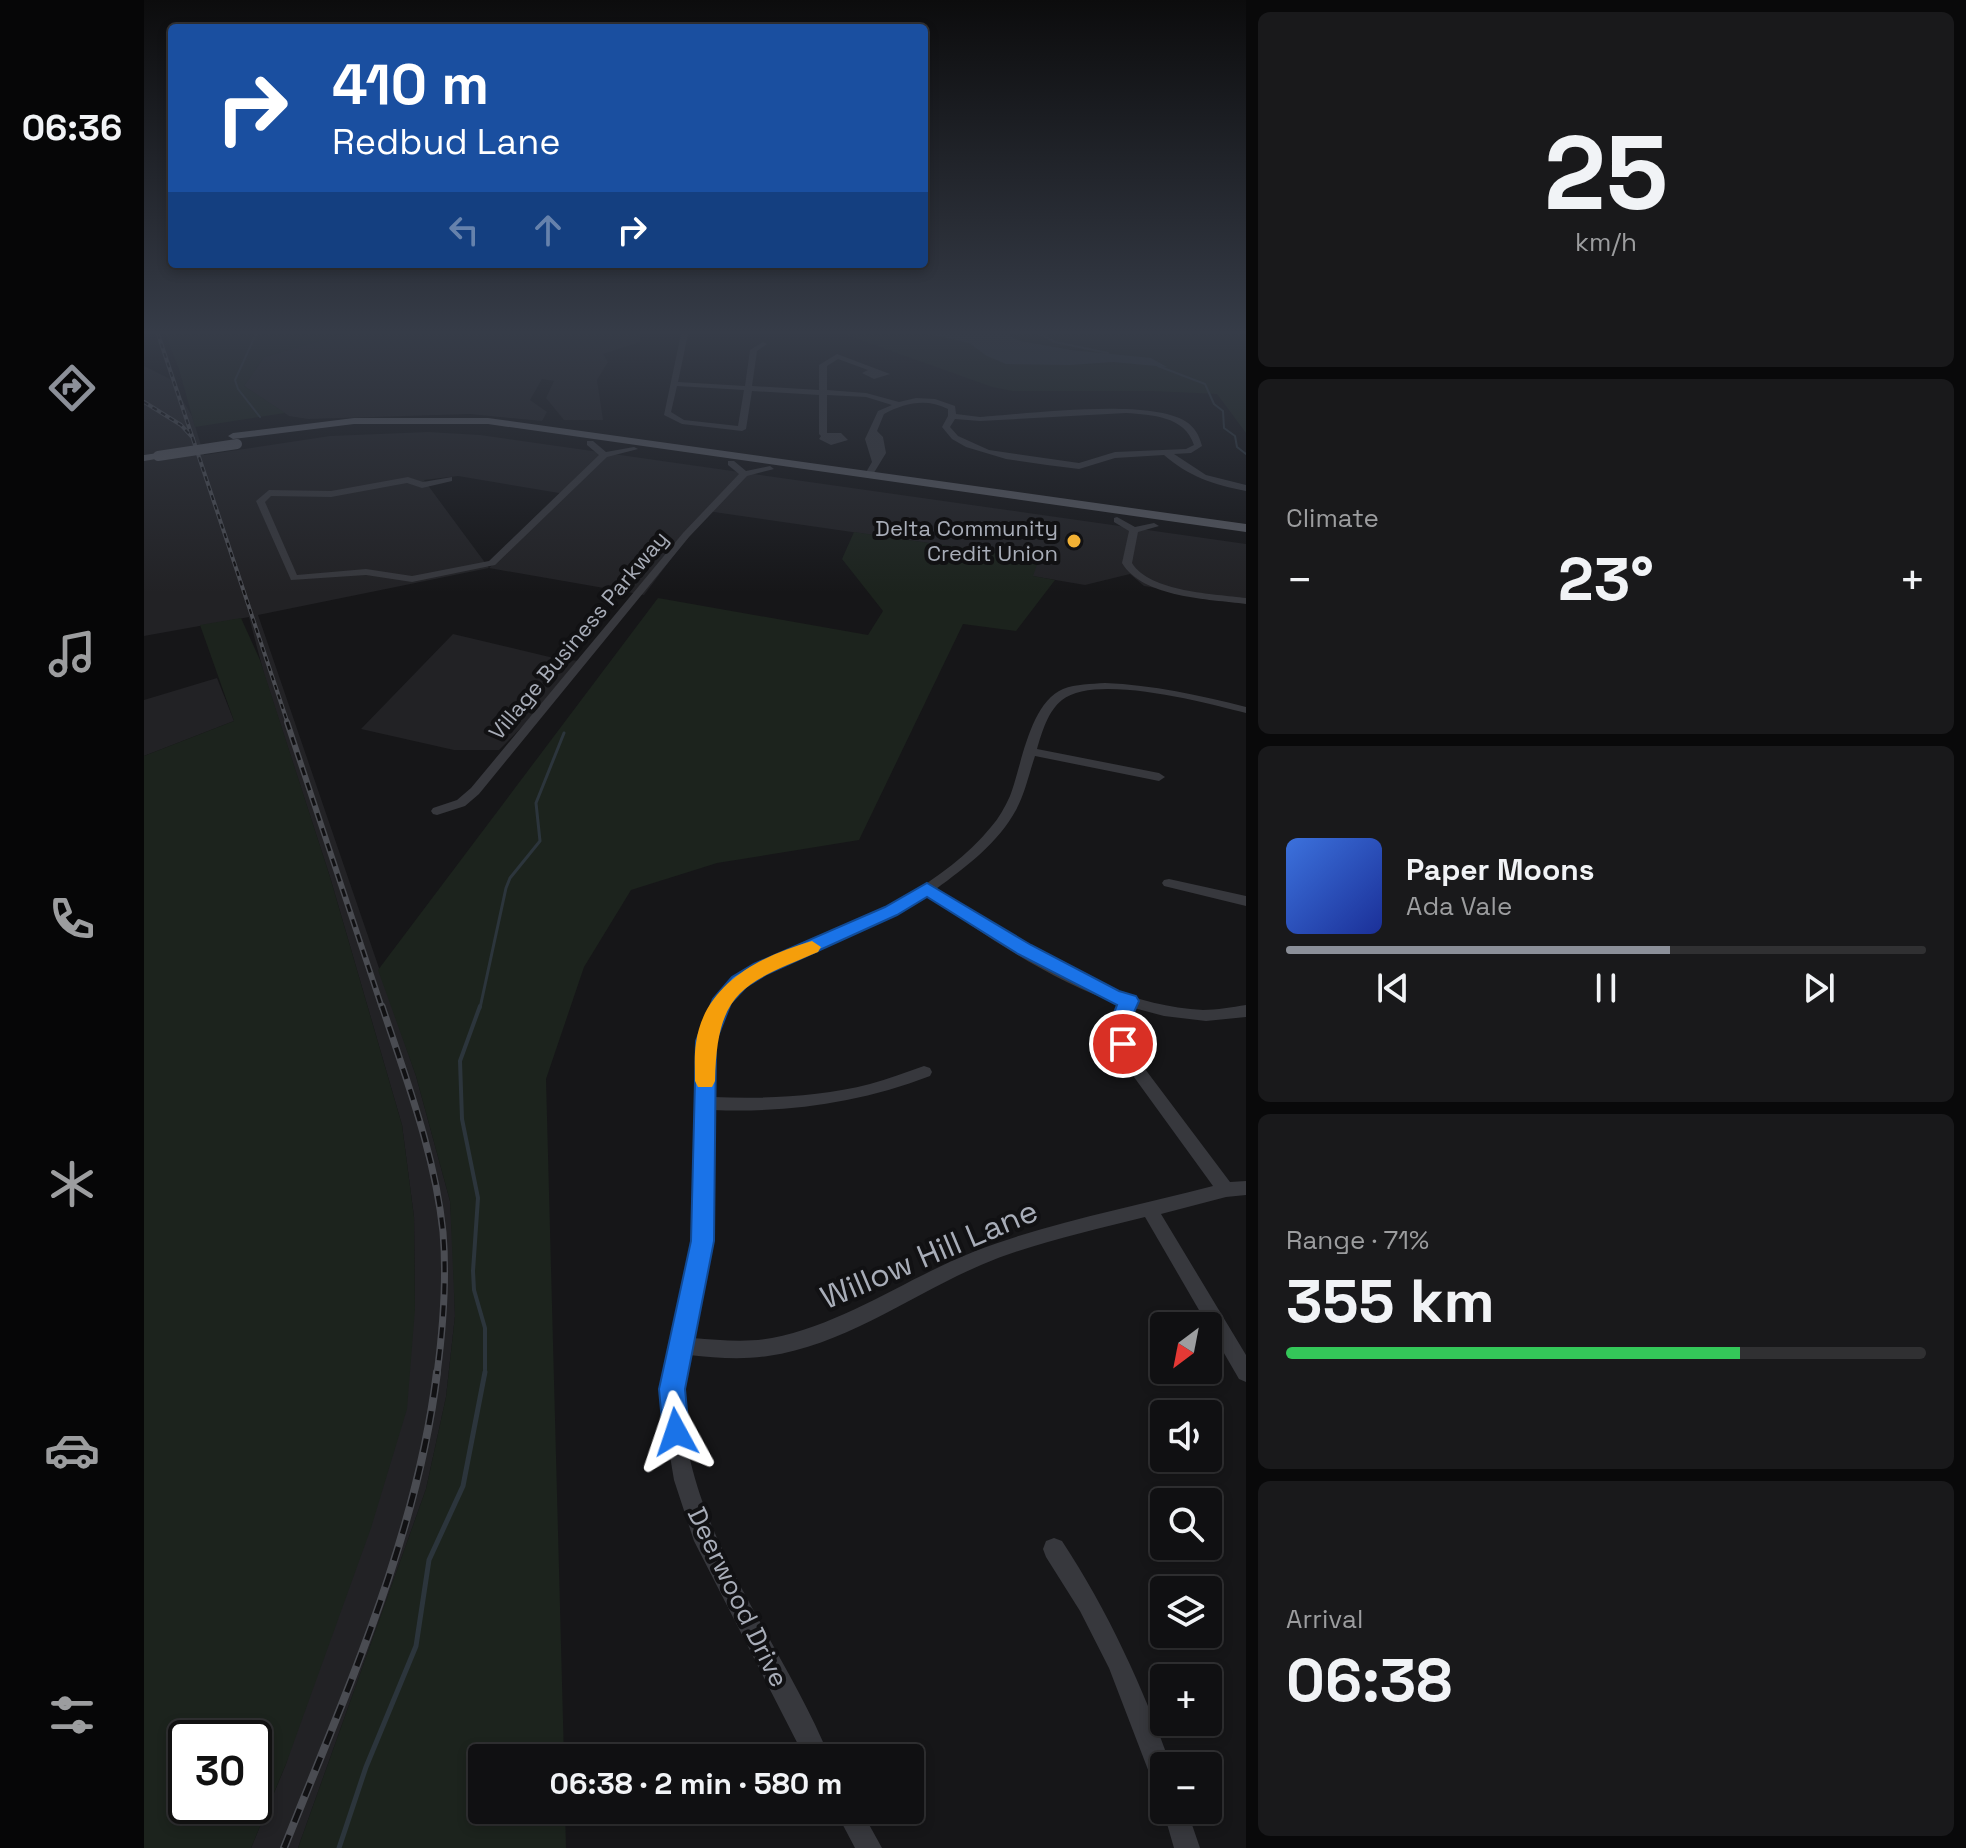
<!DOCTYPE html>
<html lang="en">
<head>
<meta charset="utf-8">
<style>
  body { margin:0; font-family:"Space Grotesk",sans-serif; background:#19191b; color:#f1f3f6; height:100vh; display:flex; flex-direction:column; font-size:30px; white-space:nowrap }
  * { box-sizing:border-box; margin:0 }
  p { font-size:26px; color:#9c9d9f }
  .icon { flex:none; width:44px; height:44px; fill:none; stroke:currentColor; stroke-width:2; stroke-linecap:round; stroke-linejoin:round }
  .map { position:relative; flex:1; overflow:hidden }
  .panel { display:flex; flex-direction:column; gap:12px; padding:12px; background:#09090a; width:720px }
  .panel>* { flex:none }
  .banner { position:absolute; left:24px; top:24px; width:760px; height:244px; border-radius:8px; box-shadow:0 4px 12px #0003,0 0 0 2px #303032; background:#1a4fa0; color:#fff; overflow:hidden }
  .needle { width:52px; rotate:212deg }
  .buttons { position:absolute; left:1006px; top:1312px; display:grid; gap:16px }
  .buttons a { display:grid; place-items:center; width:72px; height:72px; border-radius:8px; background:#101012; box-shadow:0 4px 12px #0003,0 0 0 2px #303032; font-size:40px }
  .speed { position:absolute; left:24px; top:1720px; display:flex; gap:16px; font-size:40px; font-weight:700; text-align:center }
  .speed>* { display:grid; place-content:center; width:104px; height:104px; border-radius:50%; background:#101012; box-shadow:0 4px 12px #0003,0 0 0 2px #303032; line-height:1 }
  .speed .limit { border:4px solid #111; border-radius:12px; background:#fff; color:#111 }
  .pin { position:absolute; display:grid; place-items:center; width:68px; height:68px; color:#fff; margin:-34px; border:4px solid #fff; border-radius:50%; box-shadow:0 2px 8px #0007 }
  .me { position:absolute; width:88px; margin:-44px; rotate:355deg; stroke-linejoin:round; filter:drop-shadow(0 0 6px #0008) }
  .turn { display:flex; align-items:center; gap:28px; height:168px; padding:0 32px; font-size:36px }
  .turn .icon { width:104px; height:104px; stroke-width:2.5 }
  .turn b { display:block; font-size:56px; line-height:68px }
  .lanes { display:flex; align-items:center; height:76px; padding:0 32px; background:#0003; justify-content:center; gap:40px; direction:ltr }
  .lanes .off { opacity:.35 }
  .big { font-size:60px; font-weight:800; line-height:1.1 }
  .panel .widget { flex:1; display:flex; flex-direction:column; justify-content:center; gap:12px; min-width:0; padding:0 28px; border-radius:12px; background:#19191b }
  .panel .dial { align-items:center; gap:0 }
  .dial b { font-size:104px; line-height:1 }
  .song { display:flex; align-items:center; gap:24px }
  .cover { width:96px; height:96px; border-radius:12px; background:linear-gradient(135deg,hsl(220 70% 55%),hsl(230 70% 35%)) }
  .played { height:8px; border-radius:4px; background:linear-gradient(90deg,#8c9099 60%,#303032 60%) }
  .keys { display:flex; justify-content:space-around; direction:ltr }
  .heat { display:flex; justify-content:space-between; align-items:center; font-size:44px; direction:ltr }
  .charge { height:12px; border-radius:6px; background:linear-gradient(90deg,#34c759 71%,#303032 0) }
  .trip { position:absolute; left:324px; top:1744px; width:456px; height:80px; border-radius:8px; background:#101012; box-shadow:0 4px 12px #0003,0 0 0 2px #303032; font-weight:800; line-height:80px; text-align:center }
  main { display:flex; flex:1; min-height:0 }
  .dock { display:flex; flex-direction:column; width:144px; justify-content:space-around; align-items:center; background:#060607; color:#9c9d9f }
  .dock .icon { width:56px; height:56px }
  .dock .active { color:#8c9099 }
  .dock b { font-size:36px; color:#f1f3f6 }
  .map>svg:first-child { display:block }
</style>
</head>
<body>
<main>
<nav class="dock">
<b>06:36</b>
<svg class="icon active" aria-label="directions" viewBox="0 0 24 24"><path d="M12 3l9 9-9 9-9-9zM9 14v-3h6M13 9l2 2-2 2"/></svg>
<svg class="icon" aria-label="music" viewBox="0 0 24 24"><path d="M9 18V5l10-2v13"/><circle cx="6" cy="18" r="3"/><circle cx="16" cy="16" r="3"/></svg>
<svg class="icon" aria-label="phone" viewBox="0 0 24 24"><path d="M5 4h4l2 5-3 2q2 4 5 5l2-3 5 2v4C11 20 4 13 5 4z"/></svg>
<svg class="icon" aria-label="climate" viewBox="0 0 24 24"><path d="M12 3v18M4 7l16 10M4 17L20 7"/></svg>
<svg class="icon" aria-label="car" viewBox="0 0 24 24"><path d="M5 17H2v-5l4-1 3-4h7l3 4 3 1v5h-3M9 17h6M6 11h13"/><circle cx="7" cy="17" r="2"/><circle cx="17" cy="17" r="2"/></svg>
<svg class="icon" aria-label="filters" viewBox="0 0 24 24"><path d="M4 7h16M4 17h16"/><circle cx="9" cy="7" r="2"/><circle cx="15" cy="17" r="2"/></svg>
</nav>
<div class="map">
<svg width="1102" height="1848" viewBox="0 0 1102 1848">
  <rect width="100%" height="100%" fill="#161618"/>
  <!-- built -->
  <path fill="#222225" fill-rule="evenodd" d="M199 334H496V342L459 354 464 362 453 380 459 420H420L402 398 410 381 398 379 386 400 403 412 398 421 326 414 164 419 145 416 100 386 120 357Z
    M0 366 26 379 48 416 60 455 186 436 284 432 336 435 1102 544V602L1000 586 986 574 941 585 888 576 894 559 563 511 500 595 345 568 114 615 272 1076 306 1201 309 1249 311 1316 302 1397 282 1489 154 1848H107L142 1764 271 1309 270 1217 258 1125 186 877 120 674 105 617 0 636ZM314 476 421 494H422L345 568 280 480Z
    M309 634 418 660 443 661 355 750H310L217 729Z
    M73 678 90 721 0 756V700Z"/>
  <!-- green -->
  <path fill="#1c231d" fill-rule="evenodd" d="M199 334 120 357 100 386 141 413 51 427 35 369 21 334Z
    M700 334H1102V433L1073 394 1009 391H868L848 387Z
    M710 532 895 559 889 576 911 580 872 631 819 624 715 840 573 863 487 890 440 967 402 1079 420 1758H338V1810H421L422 1848H154L282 1489 302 1397 311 1316 306 1201 272 1076 234 970 514 598 724 635 739 611 698 559Z
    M97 618 116 660 186 877 258 1125 270 1217 271 1309 263 1409 227 1528 142 1764 107 1848H0V756L90 721 56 625ZM110 1738V1806H42V1738Z"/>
  <!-- water -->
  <path fill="#2c353c" d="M786 334H862L876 341 927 350 1007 358 1023 367 969 362 926 365 862 364 843 356 825 343Z"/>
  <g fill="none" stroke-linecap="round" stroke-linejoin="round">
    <!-- stream-far3 -->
    <path stroke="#2c353c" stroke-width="2" d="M112 334 91 380 94 389 116 417
      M896 334 911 342 964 353
      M1014 366 1061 384 1070 404 1079 411 1080 428 1091 436 1093 447 1102 454"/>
    <!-- stream-far2 -->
    <path stroke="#2c353c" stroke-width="3" d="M336 1008 362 888 366 878 396 841 392 803 420 733"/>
    <!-- stream-far1 -->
    <path stroke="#2c353c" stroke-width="4" d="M336 1006 316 1061 318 1119 334 1198 329 1271 330 1290 341 1328V1374"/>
    <!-- stream -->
    <path stroke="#2c353c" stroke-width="5" d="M195 1848 222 1767 272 1646 285 1560 319 1486 341 1372"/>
    <!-- minor -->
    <path fill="#37383d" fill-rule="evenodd" d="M537 334H544L534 382 601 386 606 350 619 342 623 344 613 351 608 386 675 390V365L693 354 746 374 730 379 718 373 724 370 694 359 683 366V390L722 393 755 402 772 398 791 399 811 406 812 414 836 417C883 414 1003 398 1041 421 1051 427 1055 435 1058 446L1047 453 1030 454 1062 475 1102 485V491C1070 485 1044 476 1020 455L971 458 935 469 903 465 862 459 822 447 808 439 798 427 804 416V409C782 398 761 403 740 414L733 431 739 437 742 453 728 476H722L721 474 728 462 721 439 734 411 748 405 722 397 683 395V433H697L704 440 687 445 675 439 677 436 675 434V395L608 391 602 429 598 431 538 424 520 415ZM533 386 600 390 594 426 540 420 527 412ZM982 413C1008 415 1041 416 1050 445L1042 449 971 452 935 463 845 450 814 436 806 427 811 419 836 421Z
      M443 441H449L462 452 490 447 494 449 463 457 351 565 268 582 222 575 147 580 112 501 125 490 187 491 264 477 279 482 308 477V481L278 488 263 483 187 497 127 496 121 502 153 575 222 569 268 576 345 561 455 455 443 445Z
      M584 461H590L602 471 626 466 630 469 603 476 545 537 335 794 321 806 293 815 289 814 287 811 289 808 313 800 327 788 539 533 595 474 584 465Z
      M973 517 991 527 1010 523 1015 526 994 532 988 563C1006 592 1071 594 1102 598V604C1065 599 999 598 978 563L985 531 970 522V518Z
      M961 683C1009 685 1055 695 1102 707V713C1062 703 952 673 918 700 904 711 898 732 893 749L1015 773 1021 777 1015 781 891 756C885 774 881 793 872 810 854 843 822 867 792 889 872 942 960 1005 1059 1010 1073 1010 1088 1007 1102 1005V1017L1062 1021 1020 1016 990 1008 985 1028 989 1053 1086 1182 1102 1181V1195L1082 1197 1017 1214 1102 1355V1382L1095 1379 1001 1217C946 1231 889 1243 837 1265 767 1295 701 1345 624 1356 598 1360 572 1358 545 1355 543 1367 538 1380 538 1392 539 1529 636 1636 686 1758H661L550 1541 530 1480 522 1432 518 1389 543 1284 550 1241 554 1041C562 1014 574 991 596 974 617 961 641 954 663 944 728 915 800 884 847 827 855 818 861 807 866 796 878 765 885 704 919 689 932 684 947 684 961 683ZM782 895C843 936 906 981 976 1004L970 1028 974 1055 1069 1186C989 1207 906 1222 829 1252 761 1279 700 1324 628 1338 602 1343 575 1340 549 1338L568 1241 569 1110C645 1113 715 1103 786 1076L788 1072 786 1068 780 1066C762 1072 744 1079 726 1084 675 1097 622 1099 569 1097 569 1066 566 1036 582 1008 604 970 654 960 690 943 722 928 753 914 782 895Z
      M1025 879 1102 896V906L1020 886 1018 883 1020 880Z
      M910 1538 918 1541C964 1611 999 1687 1027 1766H1020V1791L1011 1788 965 1668 936 1611 902 1557 899 1549 902 1541Z
      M1020 1807V1810H1043L1056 1848H1030L1019 1810Z
      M691 1810H717L738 1848H711Z"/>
    <!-- major -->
    <path fill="#53555c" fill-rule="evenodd" d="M210 418H344L1102 524V532L344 424H210L89 439 84 436 89 433Z
      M14 453 19 456 18 458 0 461V455Z"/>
    <!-- rail-far3 casing -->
    <g stroke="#4a4c52" stroke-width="4">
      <path id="rail-far3" d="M14 334 144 724
        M0 402 37 425 49 438"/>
    </g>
    <!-- rail-far2 casing -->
    <g stroke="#4a4c52" stroke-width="6">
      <path id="rail-far2" d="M143 722 238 1008"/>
    </g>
    <!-- rail-far1 casing -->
    <g stroke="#4a4c52" stroke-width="7">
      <path id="rail-far1" d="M238 1006C262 1079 291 1154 299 1232 303 1279 299 1328 293 1374"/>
    </g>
    <!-- rail casing -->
    <g stroke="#4a4c52" stroke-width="8">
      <path id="rail" d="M140 1848C201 1694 273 1538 293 1372"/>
    </g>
    <!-- rail-far3 -->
    <use href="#rail-far3" stroke="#111113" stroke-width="2" stroke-dasharray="5" stroke-linecap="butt"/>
    <!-- rail-far2 -->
    <use href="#rail-far2" stroke="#111113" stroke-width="3" stroke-dasharray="8" stroke-linecap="butt"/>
    <!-- rail-far1 -->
    <use href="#rail-far1" stroke="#111113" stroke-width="4" stroke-dasharray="11" stroke-linecap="butt"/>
    <!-- rail -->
    <use href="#rail" stroke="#111113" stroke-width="5" stroke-dasharray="14" stroke-linecap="butt"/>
    <!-- major-bridge -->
    <path stroke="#53555c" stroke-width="10" d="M14 456 93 444"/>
  </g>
  <!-- sky -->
  <linearGradient id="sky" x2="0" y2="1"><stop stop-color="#0c0c0d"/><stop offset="0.56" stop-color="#363c48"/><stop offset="1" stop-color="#363c48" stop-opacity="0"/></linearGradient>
  <rect width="1102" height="593" fill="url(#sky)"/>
  <!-- route -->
  <path fill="#1a73e8" stroke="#114b97" stroke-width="2" d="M783 883 887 945 975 991 992 996 995 1001 987 1019 989 1044 986 1050H972C964 1035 967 1019 973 1005L874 954 783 897 753 915 623 974 602 987 587 1003 572 1041 570 1241 541 1389 545 1432 541 1441 532 1445 523 1441 519 1432 515 1389 547 1241 552 1041 569 999 588 977 610 964 741 907Z"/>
  <!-- slow -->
  <path fill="#f59e0b" d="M668 941 677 947 674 952C598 984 573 991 571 1081L568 1087H554L551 1081C551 1069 550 1055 552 1043 560 984 616 956 668 941Z"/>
  <!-- markers -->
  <circle fill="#f2b134" stroke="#111113" stroke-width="3" cx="930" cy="541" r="8"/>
  <g text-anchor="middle" stroke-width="8" stroke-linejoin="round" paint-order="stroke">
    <!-- far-poi labels -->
    <g font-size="22" fill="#a8adb8" stroke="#111113" text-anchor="end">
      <text x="914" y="536">Delta Community<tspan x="914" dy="25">Credit Union</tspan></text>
    </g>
    <!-- far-street labels -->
    <g font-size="22" fill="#a8adb8" stroke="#111113">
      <text transform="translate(434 635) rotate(-50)" y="8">Village Business Parkway</text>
    </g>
    <!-- street labels -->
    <g font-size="26" fill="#a8adb8" stroke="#111113">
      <text transform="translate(594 1597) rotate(64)" y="9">Deerwood Drive</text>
    </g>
    <!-- near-street labels -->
    <g font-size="32" fill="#a8adb8" stroke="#111113">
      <text transform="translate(785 1254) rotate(-23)" y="11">Willow Hill Lane</text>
    </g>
  </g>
</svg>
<div class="buttons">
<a><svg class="needle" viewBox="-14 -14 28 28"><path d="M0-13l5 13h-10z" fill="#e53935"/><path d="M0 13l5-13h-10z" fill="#9c9d9f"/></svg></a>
<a><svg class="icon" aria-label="sound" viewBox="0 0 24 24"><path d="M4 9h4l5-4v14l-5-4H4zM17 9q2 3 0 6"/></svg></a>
<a><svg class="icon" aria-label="search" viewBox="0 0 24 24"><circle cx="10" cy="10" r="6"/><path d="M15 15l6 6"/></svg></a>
<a><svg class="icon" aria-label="layers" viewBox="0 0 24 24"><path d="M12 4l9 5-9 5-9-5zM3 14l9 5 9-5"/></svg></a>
<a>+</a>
<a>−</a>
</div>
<div class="speed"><div class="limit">30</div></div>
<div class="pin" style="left:979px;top:1044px;background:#d93025"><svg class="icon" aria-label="arrive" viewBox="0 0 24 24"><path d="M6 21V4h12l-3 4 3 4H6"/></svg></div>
<svg class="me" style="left:532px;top:1432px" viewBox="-20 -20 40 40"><path d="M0-17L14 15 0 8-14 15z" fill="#1a73e8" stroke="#fff" stroke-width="4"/></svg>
<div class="trip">06:38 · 2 min · 580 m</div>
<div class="banner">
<div class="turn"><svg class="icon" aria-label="right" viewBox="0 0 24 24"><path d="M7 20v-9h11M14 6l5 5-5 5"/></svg><div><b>410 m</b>Redbud Lane</div></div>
<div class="lanes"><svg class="icon off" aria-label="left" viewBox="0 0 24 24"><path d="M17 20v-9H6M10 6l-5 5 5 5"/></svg><svg class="icon off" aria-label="ahead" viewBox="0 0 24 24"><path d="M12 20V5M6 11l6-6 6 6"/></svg><svg class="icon" aria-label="right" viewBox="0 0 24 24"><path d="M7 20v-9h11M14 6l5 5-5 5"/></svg></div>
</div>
</div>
<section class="panel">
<div class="widget dial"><b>25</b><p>km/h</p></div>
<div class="widget"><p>Climate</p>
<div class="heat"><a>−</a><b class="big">23°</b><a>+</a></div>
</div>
<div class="widget">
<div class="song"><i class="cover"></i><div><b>Paper Moons</b><p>Ada Vale</p></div></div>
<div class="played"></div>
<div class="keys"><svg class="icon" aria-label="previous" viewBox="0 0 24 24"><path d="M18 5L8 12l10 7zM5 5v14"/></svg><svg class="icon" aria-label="pause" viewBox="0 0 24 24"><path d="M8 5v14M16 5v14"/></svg><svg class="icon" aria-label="next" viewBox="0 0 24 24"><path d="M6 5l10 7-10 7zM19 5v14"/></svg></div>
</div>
<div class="widget"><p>Range · 71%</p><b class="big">355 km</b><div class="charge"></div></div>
<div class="widget"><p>Arrival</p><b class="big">06:38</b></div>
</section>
</main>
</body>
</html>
